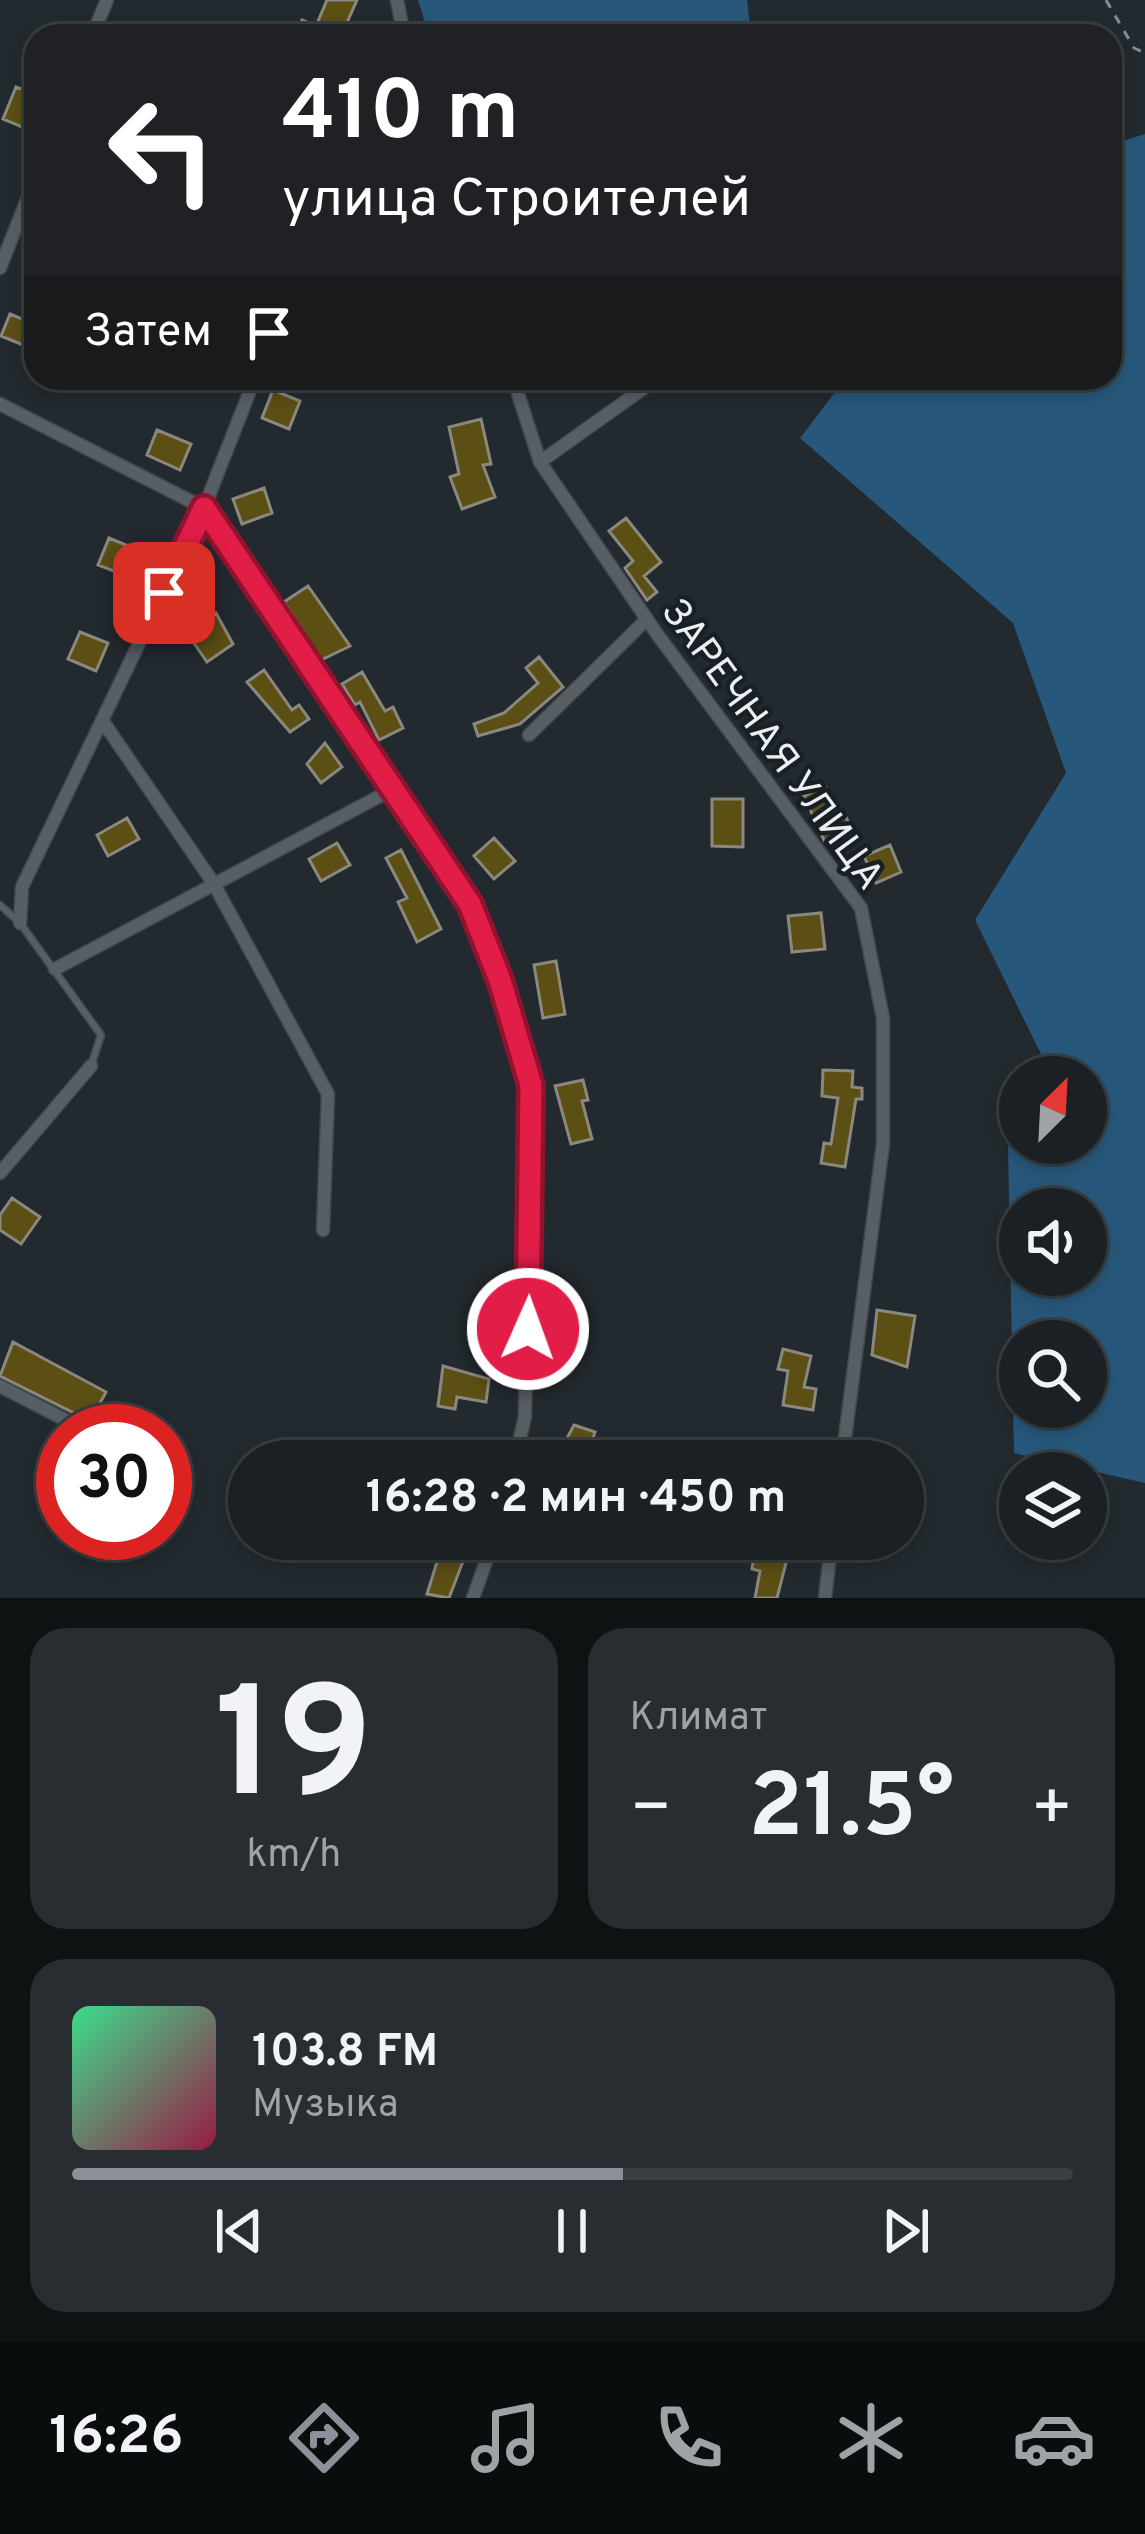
<!DOCTYPE html>
<html lang="ru">
<head>
<meta charset="utf-8">
<style>
  body { margin:0; font-family:Overpass,sans-serif; background:#272d30; color:#f1f3f6; height:100vh; display:flex; flex-direction:column; font-size:45px; white-space:nowrap }
  * { box-sizing:border-box; margin:0 }
  p { font-size:39px; color:#9fa3a6 }
  .icon { flex:none; width:66px; height:66px; fill:none; stroke:currentColor; stroke-width:2; stroke-linecap:round; stroke-linejoin:round }
  .map { position:relative; height:1598px; overflow:hidden }
  .side { display:flex; flex-direction:column; gap:30px; padding:30px; background:#0e1213; flex:1 }
  .side>* { flex:none }
  .banner { position:absolute; left:24px; top:24px; width:1098px; height:366px; border-radius:36px; box-shadow:0 6px 18px #0003,0 0 0 3px #383e41; background:#202124; color:#fff; overflow:hidden }
  .needle { width:78px; rotate:24deg }
  .tools { position:absolute; left:999px; top:1056px; display:grid; gap:24px }
  .tools a { display:grid; place-items:center; width:108px; height:108px; border-radius:50%; background:#1a2023; box-shadow:0 6px 18px #0003,0 0 0 3px #383e41; font-size:60px }
  .speed { position:absolute; left:36px; top:1404px; display:flex; gap:24px; font-size:60px; font-weight:700; text-align:center }
  .speed>* { display:grid; place-content:center; width:156px; height:156px; border-radius:50%; background:#1a2023; box-shadow:0 6px 18px #0003,0 0 0 3px #383e41; line-height:1 }
  .speed .limit { border:18px solid #d22; background:#fff; color:#111 }
  .pin { position:absolute; display:grid; place-items:center; width:102px; height:102px; color:#fff; margin:-51px; border-radius:24px; box-shadow:0 6px 18px #0006 }
  .me { position:absolute; width:132px; margin:-66px; rotate:2deg; stroke-linejoin:round; filter:drop-shadow(0 0 9px #0008) }
  .turn { display:flex; align-items:center; gap:42px; height:252px; padding:0 60px; font-size:54px }
  .turn .icon { width:156px; height:156px; stroke-width:2.5 }
  .turn b { display:block; font-size:84px; line-height:102px }
  .then { display:flex; align-items:center; height:114px; padding:0 60px; background:#0003; gap:24px; font-size:45px }
  .big { font-size:90px; font-weight:700; line-height:1.1 }
  .side .tile { flex:1; display:flex; flex-direction:column; justify-content:center; gap:18px; min-width:0; padding:0 42px; border-radius:36px; background:#272d30 }
  .side .dial { align-items:center; gap:0 }
  .dial b { font-size:156px; line-height:1 }
  .song { display:flex; align-items:center; gap:36px }
  .cover { width:144px; height:144px; border-radius:18px; background:linear-gradient(135deg,hsl(150 70% 55%),hsl(340 70% 35%)) }
  .played { height:12px; border-radius:6px; background:linear-gradient(90deg,#8c9099 55%,#383e41 55%) }
  .keys { display:flex; justify-content:space-around; direction:ltr }
  .heat { display:flex; justify-content:space-between; align-items:center; font-size:66px; direction:ltr }
  .side .tiles { flex:1; display:grid; gap:30px; grid-template-columns:1fr 1fr }
  .tile:last-child { grid-column:span 2 }
  .trip { position:absolute; left:228px; top:1440px; width:696px; height:120px; border-radius:60px; background:#1a2023; box-shadow:0 6px 18px #0003,0 0 0 3px #383e41; font-weight:700; line-height:120px; text-align:center }
  .tabs { display:flex; height:192px; justify-content:space-around; align-items:center; background:#0a0d0e; color:#9fa3a6 }
  .tabs .icon { width:84px; height:84px }
  .tabs .on { color:#8c9099 }
  .tabs b { font-size:54px; color:#f1f3f6 }
  .map>svg:first-child { display:block }
</style>
</head>
<body>
<div class="map">
<svg width="1145" height="1598" viewBox="0 0 1145 1598">
  <rect width="100%" height="100%" fill="#232a2f"/>
  <!-- forest -->
  <path fill="#27587b" fill-rule="evenodd" d="M418 0H747L751 36H429Z
    M1145 134V1483L1014 1453 1008 1146 1020 1118V1143H1086V1077H1038L1045 1062 975 920 1066 773 1013 623 800 438 846 378H1110V145ZM1020 1209H1086V1275H1020ZM1020 1341H1086V1407H1020Z"/>
  <!-- building -->
  <path fill="#5b4f14" stroke="#8a887f" stroke-width="3" d="M327 0H357L341 36H295L302 20 316 26Z
    M16 87 36 95 29 130 3 119Z
    M10 314 36 325 33 349 1 336Z
    M273 390 300 401 289 429 262 418Z
    M481 419 491 464 483 465 495 497 462 509 450 477 459 474 449 427Z
    M157 430 191 444 180 470 147 455Z
    M264 488 272 513 242 524 233 499Z
    M626 518 661 562 644 576 657 592 647 600 625 568 633 561 609 531Z
    M109 538 143 552 132 578 98 565Z
    M308 586 350 646 321 660 284 602Z
    M216 613 233 644 207 662 187 633Z
    M80 632 108 643 96 671 68 659Z
    M539 657 563 687 520 724 478 736 474 724 504 713 538 683 526 668Z
    M264 670 292 710 299 705 309 719 290 732 247 682Z
    M362 672 385 711 393 707 403 728 379 740 360 702 355 705 342 684Z
    M325 743 342 767 321 783 307 764Z
    M825 786 839 817 845 815 851 828 824 840 804 796Z
    M712 799H743V847L712 846Z
    M127 818 139 839 108 856 97 835Z
    M494 838 515 861 494 879 474 856Z
    M337 843 350 865 321 881 309 859Z
    M890 845 901 872 876 883 864 856Z
    M401 850 441 929 417 942 398 902 407 898 386 858Z
    M821 913 825 949 792 952 788 916Z
    M556 961 565 1014 543 1018 534 965Z
    M823 1070 853 1071 852 1087 862 1088V1099H856L845 1167 821 1163 824 1143 831 1144 838 1098 822 1096Z
    M583 1080 588 1100 582 1101 592 1139 571 1144 555 1086Z
    M12 1198 40 1217 21 1244 0 1230V1215Z
    M877 1310 915 1316 907 1367 872 1355Z
    M13 1342 106 1392 90 1421 0 1376Z
    M783 1349 811 1356 804 1387 816 1389 813 1410 783 1405 788 1371 778 1369Z
    M443 1366 489 1379 486 1402 457 1397 455 1409 438 1406Z
    M574 1425 595 1432 586 1461H555Z
    M442 1546 465 1556 449 1598 427 1594Z
    M755 1550 788 1555 777 1598H755L760 1571 752 1569Z"/>
  <g fill="none" stroke-linecap="round" stroke-linejoin="round">
    <!-- service casing -->
    <g stroke="#42474c" stroke-width="9">
      <path id="service" d="M0 905 20 923 101 1035 91 1066"/>
    </g>
    <!-- minor casing -->
    <g stroke="#42474c" stroke-width="15">
      <path id="minor" d="M397 0 404 36
        M92 36 107 0
        M0 268 36 177
        M513 378 540 462 657 634 861 908 883 1018V1144L842 1461
        M0 404 204 508 470 904 515 1018 531 1085 525 1416 515 1461
        M540 462 658 378
        M102 720 214 884 328 1094 323 1230
        M529 735 647 619
        M20 923 22 887 204 508 255 378
        M55 969 393 789
        M0 1173 91 1066
        M0 1386 87 1431
        M473 1598 494 1539
        M825 1598 832 1539"/>
    </g>
    <!-- path -->
    <path stroke="#868b90" stroke-width="3" stroke-dasharray="9 9" stroke-linecap="butt" d="M1106 0 1134 48 1145 53"/>
    <!-- service -->
    <use href="#service" stroke="#575f65" stroke-width="6"/>
    <!-- minor -->
    <use href="#minor" stroke="#575f65" stroke-width="12"/>
  </g>
  <g fill="none" stroke-linecap="round" stroke-linejoin="round">
    <!-- route casing -->
    <g stroke="#92132f" stroke-width="30">
      <path id="route" d="M164 593 204 508 470 904 500 980 531 1085 528 1329"/>
    </g>
    <!-- route -->
    <use href="#route" stroke="#e11d48" stroke-width="21"/>
  </g>
  <g text-anchor="middle" stroke-width="9" stroke-linejoin="round" paint-order="stroke">
    <!-- street labels -->
    <g font-size="39" fill="#ebeff3" stroke="#192025">
      <text transform="translate(774 743) rotate(54)" y="14">ЗАРЕЧНАЯ УЛИЦА</text>
    </g>
  </g>
</svg>
<div class="tools">
<a><svg class="needle" viewBox="-14 -14 28 28"><path d="M0-13l5 13h-10z" fill="#e53935"/><path d="M0 13l5-13h-10z" fill="#9fa3a6"/></svg></a>
<a><svg class="icon" aria-label="sound" viewBox="0 0 24 24"><path d="M4 9h4l5-4v14l-5-4H4zM17 9q2 3 0 6"/></svg></a>
<a><svg class="icon" aria-label="search" viewBox="0 0 24 24"><circle cx="10" cy="10" r="6"/><path d="M15 15l6 6"/></svg></a>
<a><svg class="icon" aria-label="layers" viewBox="0 0 24 24"><path d="M12 4l9 5-9 5-9-5zM3 14l9 5 9-5"/></svg></a>
</div>
<div class="speed"><div class="limit">30</div></div>
<div class="pin" style="left:164px;top:593px;background:#d93025"><svg class="icon" aria-label="arrive" viewBox="0 0 24 24"><path d="M6 21V4h12l-3 4 3 4H6"/></svg></div>
<svg class="me" style="left:528px;top:1329px" viewBox="-20 -20 40 40"><circle r="17" fill="#e11d48" stroke="#fff" stroke-width="3"/><path d="M0-11L8 9 0 5-8 9z" fill="#fff"/></svg>
<div class="trip">16:28 · 2 мин · 450 m</div>
<div class="banner">
<div class="turn"><svg class="icon" aria-label="left" viewBox="0 0 24 24"><path d="M17 20v-9H6M10 6l-5 5 5 5"/></svg><div><b>410 m</b>улица Строителей</div></div>
<div class="then">Затем<svg class="icon" aria-label="arrive" viewBox="0 0 24 24"><path d="M6 21V4h12l-3 4 3 4H6"/></svg></div>
</div>
</div>
<section class="side">
<div class="tiles">
<div class="tile dial"><b>19</b><p>km/h</p></div>
<div class="tile"><p>Климат</p>
<div class="heat"><a>−</a><b class="big">21.5°</b><a>+</a></div>
</div>
<div class="tile">
<div class="song"><i class="cover"></i><div><b>103.8 FM</b><p>Музыка</p></div></div>
<div class="played"></div>
<div class="keys"><svg class="icon" aria-label="previous" viewBox="0 0 24 24"><path d="M18 5L8 12l10 7zM5 5v14"/></svg><svg class="icon" aria-label="pause" viewBox="0 0 24 24"><path d="M8 5v14M16 5v14"/></svg><svg class="icon" aria-label="next" viewBox="0 0 24 24"><path d="M6 5l10 7-10 7zM19 5v14"/></svg></div>
</div>
</div>
</section>
<nav class="tabs">
<b>16:26</b>
<svg class="icon on" aria-label="directions" viewBox="0 0 24 24"><path d="M12 3l9 9-9 9-9-9zM9 14v-3h6M13 9l2 2-2 2"/></svg>
<svg class="icon" aria-label="music" viewBox="0 0 24 24"><path d="M9 18V5l10-2v13"/><circle cx="6" cy="18" r="3"/><circle cx="16" cy="16" r="3"/></svg>
<svg class="icon" aria-label="phone" viewBox="0 0 24 24"><path d="M5 4h4l2 5-3 2q2 4 5 5l2-3 5 2v4C11 20 4 13 5 4z"/></svg>
<svg class="icon" aria-label="climate" viewBox="0 0 24 24"><path d="M12 3v18M4 7l16 10M4 17L20 7"/></svg>
<svg class="icon" aria-label="car" viewBox="0 0 24 24"><path d="M5 17H2v-5l4-1 3-4h7l3 4 3 1v5h-3M9 17h6M6 11h13"/><circle cx="7" cy="17" r="2"/><circle cx="17" cy="17" r="2"/></svg>
</nav>
</body>
</html>
